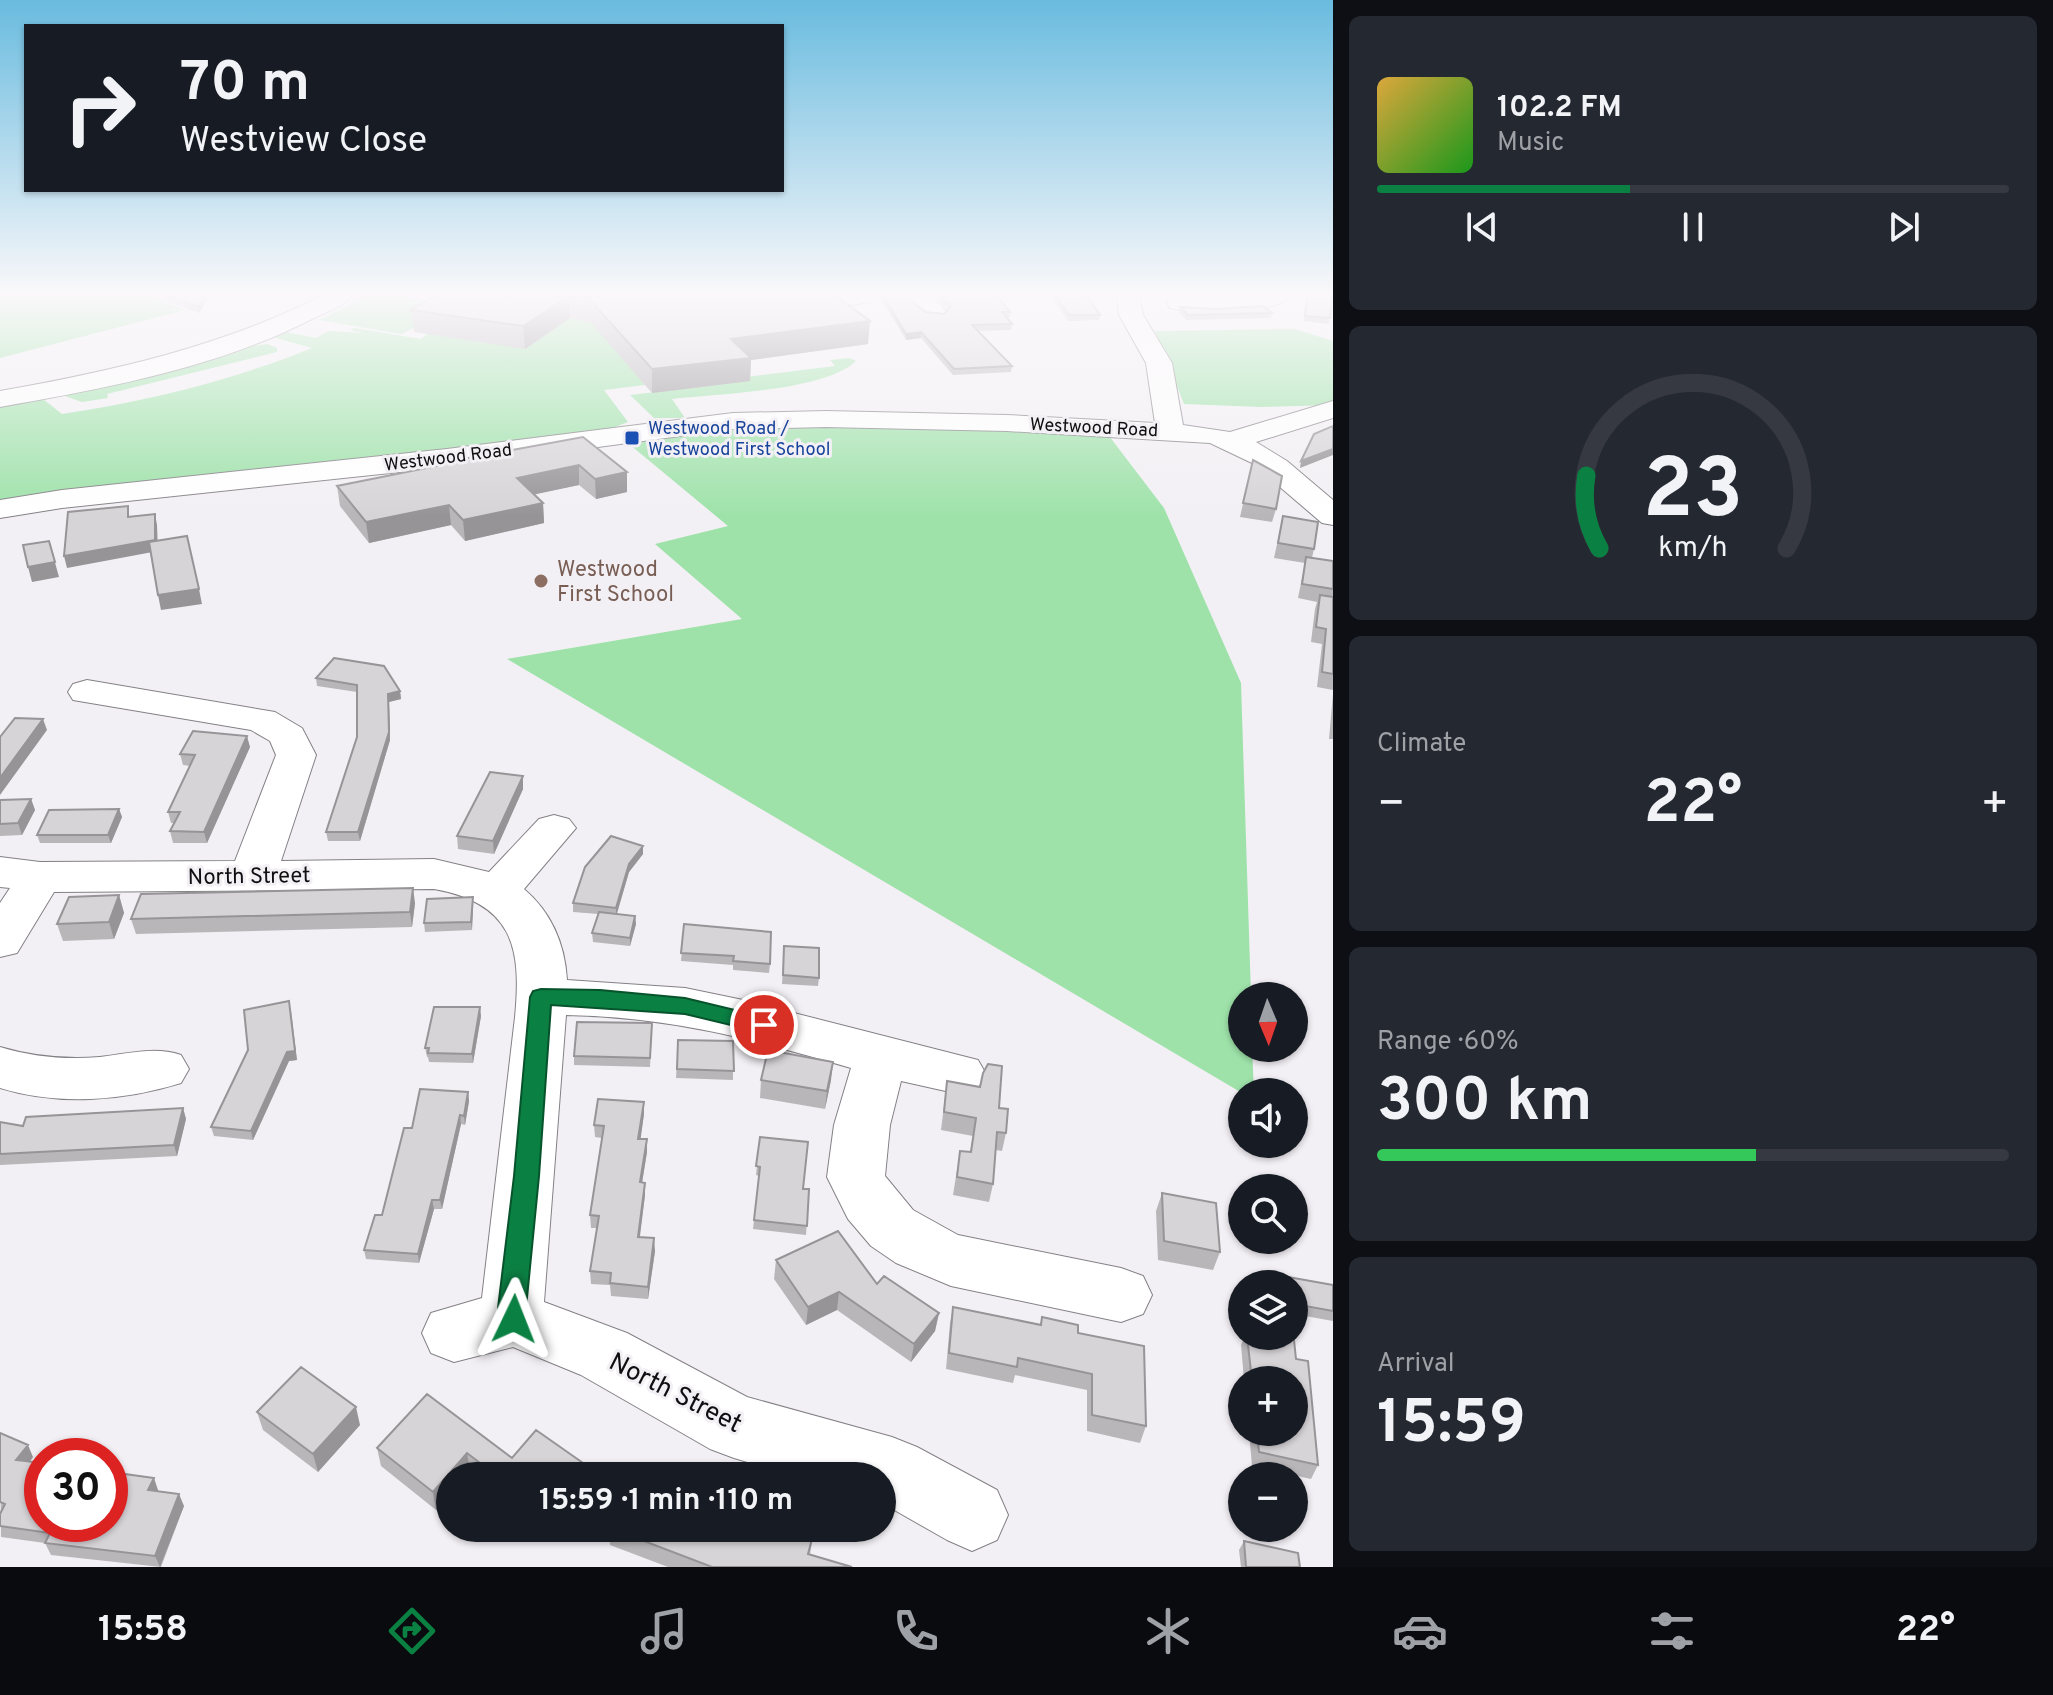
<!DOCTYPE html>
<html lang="en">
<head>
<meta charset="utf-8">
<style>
  body { margin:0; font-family:Overpass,sans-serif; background:#242831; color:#f1f3f6; height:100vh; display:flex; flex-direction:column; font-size:30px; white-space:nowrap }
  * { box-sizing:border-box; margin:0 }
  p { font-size:26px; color:#9ea1a6 }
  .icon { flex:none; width:44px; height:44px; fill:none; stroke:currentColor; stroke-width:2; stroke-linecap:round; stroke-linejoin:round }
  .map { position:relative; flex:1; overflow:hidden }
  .side { display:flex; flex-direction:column; gap:16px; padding:16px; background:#0d0f14; width:720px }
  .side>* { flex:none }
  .top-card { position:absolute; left:24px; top:24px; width:760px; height:168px; border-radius:0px; box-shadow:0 2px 6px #0004; background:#171b24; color:#f1f3f6; overflow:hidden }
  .needle { width:52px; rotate:178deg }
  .buttons { position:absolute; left:1228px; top:982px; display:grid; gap:16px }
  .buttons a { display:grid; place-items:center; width:80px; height:80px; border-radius:50%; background:#171b24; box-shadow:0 2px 6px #0004; font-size:40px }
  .speed { position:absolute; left:24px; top:1438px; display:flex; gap:16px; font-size:40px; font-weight:700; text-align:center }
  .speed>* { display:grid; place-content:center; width:104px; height:104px; border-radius:50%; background:#171b24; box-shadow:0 2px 6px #0004; line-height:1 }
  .speed .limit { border:12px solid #d22; background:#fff; color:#111 }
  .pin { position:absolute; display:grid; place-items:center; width:68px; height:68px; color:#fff; margin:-34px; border:4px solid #fff; border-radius:50%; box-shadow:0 2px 8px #0007 }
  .me { position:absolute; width:88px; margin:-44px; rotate:2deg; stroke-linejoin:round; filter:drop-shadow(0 0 6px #0008) }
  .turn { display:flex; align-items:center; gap:28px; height:168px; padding:0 24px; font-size:36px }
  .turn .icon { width:104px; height:104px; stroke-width:2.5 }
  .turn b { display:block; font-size:56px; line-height:68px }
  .big { font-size:60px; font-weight:700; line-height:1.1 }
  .side .card { flex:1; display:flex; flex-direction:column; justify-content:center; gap:12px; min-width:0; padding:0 28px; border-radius:12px; background:#242831 }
  .side .dial { align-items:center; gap:0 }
  .dial svg { height:208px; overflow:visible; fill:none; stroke:#363941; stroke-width:7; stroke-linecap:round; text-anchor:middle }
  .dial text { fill:#f1f3f6; stroke:none }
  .song { display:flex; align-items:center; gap:24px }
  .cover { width:96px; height:96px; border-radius:12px; background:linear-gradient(135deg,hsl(40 70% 55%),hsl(120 70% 35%)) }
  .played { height:8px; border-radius:4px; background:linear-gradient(90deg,#0b8043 40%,#363941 40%) }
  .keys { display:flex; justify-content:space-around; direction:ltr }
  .heat { display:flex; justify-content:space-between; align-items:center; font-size:44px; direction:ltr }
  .charge { height:12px; border-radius:6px; background:linear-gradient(90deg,#34c759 60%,#363941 0) }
  .trip { position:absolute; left:436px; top:1462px; width:460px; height:80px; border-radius:40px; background:#171b24; box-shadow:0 2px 6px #0004; font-weight:700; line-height:80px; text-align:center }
  .dock { display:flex; height:128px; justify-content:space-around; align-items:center; background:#090b0e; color:#9ea1a6 }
  .dock .icon { width:56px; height:56px }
  .dock .current { color:#0b8043 }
  .dock b { font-size:36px; color:#f1f3f6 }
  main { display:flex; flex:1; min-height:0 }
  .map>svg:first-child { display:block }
</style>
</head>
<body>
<main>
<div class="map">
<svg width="1333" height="1567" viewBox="0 0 1333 1567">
  <rect width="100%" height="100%" fill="#f3f0f5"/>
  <!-- green -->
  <path fill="#9ee2a9" d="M0 296H150L185 310 0 358Z
    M367 296H398L455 305 402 334 319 320Z
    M560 317 615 321 619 354 645 385 604 390 628 422 610 429 0 503V403L43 399 62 414C148 401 231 381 312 348L276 338 274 333 281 331 316 338 328 331 363 333 350 330 354 328 421 339 428 333 485 343Z
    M1295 329 1333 341V405L1261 407 1184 404 1155 331Z
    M267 344 277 348V352L107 394 108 398 82 402 62 395 239 348Z
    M850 358 856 361C825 391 717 394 672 399L685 418H654L630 395 749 381 746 377 835 366 830 360Z
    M763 420 1103 428 1164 508 1241 683 1251 996H1242V1048H1252L1254 1092 1242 1093 507 659 742 619 655 544 728 526 623 439Z"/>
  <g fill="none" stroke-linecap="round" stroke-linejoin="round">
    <!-- minor casing -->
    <g stroke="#848186" stroke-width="2">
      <path id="minor" d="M322 296H351C343 307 326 312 314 318 217 368 107 388 0 407V391C112 371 220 347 322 296Z
        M842 296H876L873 301 852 305 844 303Z
        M908 296H932L947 312 943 317C927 321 917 309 908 296Z
        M1117 296H1139L1143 315 1172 363 1183 425 1230 432 1333 401V418L1256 442 1287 461 1333 500V525L1322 523 1252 463 1210 443 1007 431 826 427 733 429 447 467 62 508 0 518V500L62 490 447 449 733 413 826 411 1007 415 1155 423 1146 363 1119 315Z
        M1178 296H1291C1275 315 1194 314 1170 308L1167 303 1170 298Z
        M87 680 275 712 302 728 316 755 281 861 434 859 489 872 539 819 554 815 569 819 576 828 524 889C551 912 565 944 567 980L685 988 743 1000 978 1060 986 1074 978 1088 959 1094 901 1081 890 1125 885 1176 913 1210 958 1235 1121 1268 1143 1276 1152 1295 1143 1314 1121 1322 951 1286 896 1263 871 1246 848 1219 827 1177 834 1125 851 1068C752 1039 671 1017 566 1015L544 1302 627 1333 747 1397 892 1437 917 1447 997 1490 1008 1515 997 1540 972 1551 947 1540 882 1503V1476H794L734 1458 710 1449 581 1375 513 1347 454 1362 431 1353 422 1333 431 1313 482 1298 515 1017C522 946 512 903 434 889L54 892 17 953 0 957V903L10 888 0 887V857L40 862 235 861 276 755 270 741 251 730 73 700 68 692 73 684Z
        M0 1047C34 1057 65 1060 100 1057 128 1054 154 1046 181 1055L189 1069 181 1083C123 1101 58 1106 0 1088Z"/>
    </g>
    <!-- minor -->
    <use href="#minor" fill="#fff" fill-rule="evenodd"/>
  </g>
  <!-- wall -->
  <path fill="#b9b6ba" d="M164 296H209L199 313 164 300Z
    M435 296H836L868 344 751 360 750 381 652 393 591 323 570 318 525 349 414 332 411 310Z
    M879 296H910L913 302 926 312 944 314 948 310 935 296H997L1010 312 1009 318H1007L1012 324 1011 330 978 331 1012 366 1011 372 953 375 921 338 906 340Z
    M1051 296H1087L1100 315 1099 320 1068 321Z
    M1306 296H1332L1329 324 1304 321Z
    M1180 307 1272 313 1271 318 1187 320 1179 313Z
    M583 437 627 472V492L596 499 579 485 534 494 543 503 544 523 465 541 451 525 369 543 340 506 337 486 435 466V464Z
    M1253 460 1276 509 1272 522 1240 517Z
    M1283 516 1314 549 1312 558 1333 561V690L1317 687 1322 644 1311 642 1315 609 1317 602 1298 598 1305 563 1274 558Z
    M316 678 400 691 401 699 389 702 390 740 360 841H328L326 832 357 737V692L317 686Z
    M1333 694V739H1329Z
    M250 747 207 843H173L170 831 174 823H171L168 812 190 766 183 765 180 754Z
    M523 776V789L494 854 458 849 457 836Z
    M31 799 35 810 22 835 0 836V800Z
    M119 809 122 817 111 843H40L37 835Z
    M643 846V854L629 872 617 914 635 916 636 924 630 946 593 942 592 933 598 914 573 912V903Z
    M119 895 124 913 114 939 63 941 57 924Z
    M473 897V906L472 930 425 932 424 923Z
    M415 903 412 927 136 934 131 919Z
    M684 924 770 964 769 973 733 970V965L681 961Z
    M784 946 819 978 818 986 782 984Z
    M291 1010 297 1060 289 1061 253 1140 214 1136 211 1127Z
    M481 1016 473 1063 429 1062 428 1057H427L425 1048Z
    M652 1032 650 1067 574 1065V1056Z
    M678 1040 733 1041V1080L676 1078Z
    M761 1080H831L825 1109 760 1098Z
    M947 1081 999 1108 1006 1133 1002 1151 996 1150 993 1184 989 1202 953 1195 960 1151 970 1152 973 1136 941 1130Z
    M468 1092 469 1101 465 1125 461 1124 442 1209H434L419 1263 366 1259 364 1250 382 1215 412 1128Z
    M644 1102V1114L640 1139H647V1152L642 1183 645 1195 640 1237 655 1251 648 1299 611 1296 610 1285 591 1284 590 1271 597 1228H591L590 1215 602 1138 595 1137 594 1125Z
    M183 1108 186 1119 177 1156 0 1165V1122L23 1126Z
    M760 1137 803 1189H809L806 1235 753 1229 759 1176 756 1175Z
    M1162 1193 1220 1252 1213 1270 1158 1260 1156 1211Z
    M776 1260 877 1284 939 1313 935 1331 911 1362 837 1310 806 1325 774 1279Z
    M1277 1275 1333 1285V1321L1294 1314V1284H1273Z
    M953 1307 1040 1324 1042 1317 1078 1333 1146 1426 1140 1443 1087 1431V1390L1015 1375 1013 1383 946 1369 950 1323Z
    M1245 1336H1274L1296 1359 1318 1465 1311 1479 1252 1466 1249 1432H1294V1380H1244L1241 1345Z
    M427 1394 512 1458 593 1470V1476H476L470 1471 465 1476H450L436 1510 381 1466 377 1448Z
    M257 1412 360 1425 318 1472 263 1430Z
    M0 1433 33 1457 30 1461 42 1524 158 1490V1492L184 1506 161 1567 51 1555 45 1543 1 1537Z
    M543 1528H563L555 1538Z
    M609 1529 813 1535 810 1555 852 1567H668L610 1545Z
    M1244 1541 1300 1567H1241L1239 1550Z"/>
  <!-- shaded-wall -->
  <path fill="#969497" d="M205 296H209L199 313 198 307Z
    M569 296 570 318 525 349 523 326Z
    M870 321 868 344 751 360 750 381 652 393V369L731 339Z
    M921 332V338L906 340V334Z
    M1333 449V455L1300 468 1301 461Z
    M579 465V485L518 498 517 478Z
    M627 472V492L596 499 595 479Z
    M543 503 544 523 465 541 463 520Z
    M449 505 451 525 369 543 366 522Z
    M155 514 157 525 158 551 67 568 64 556Z
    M49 541 59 577 32 582 28 567Z
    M199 589 202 604 161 610 158 595Z
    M400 691 401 699 389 702 390 740 360 841 358 832 388 694Z
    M43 719 47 730 0 795V778Z
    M247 736 250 747 207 843 204 832Z
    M523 776V789L494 854 493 841Z
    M31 799 35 810 22 835 18 823Z
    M119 809 122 817 111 843 108 835Z
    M643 846V854L629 872 616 916V908L629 864Z
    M413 888 415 903 412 927 410 912Z
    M119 895 124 913 114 939 109 922Z
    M473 897V906L472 930 471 922Z
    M635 916 636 924 630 946V938Z
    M289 1001 297 1060 289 1061 253 1140 251 1131 287 1052Z
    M480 1007 481 1016 473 1063 472 1054Z
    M833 1062 831 1080 825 1109 827 1091Z
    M468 1092 469 1101 465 1125 464 1116Z
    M644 1102V1114L639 1151 638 1139Z
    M183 1108 186 1119 177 1156 174 1145Z
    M460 1115 461 1124 442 1209 440 1200Z
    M647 1139V1152L640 1195V1182Z
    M645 1183V1195L638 1249V1237Z
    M432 1200 434 1209 419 1263 418 1254Z
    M654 1238 655 1251 648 1299V1287Z
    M839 1292 837 1310 806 1325 808 1307Z
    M939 1313 935 1331 911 1362 914 1344Z
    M356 1407 360 1425 318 1472 313 1454Z
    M28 1445 33 1457 22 1472 16 1460Z
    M467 1453 470 1471 465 1476H450V1494L436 1510 433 1492Z
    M154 1478 158 1490 153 1502 148 1490Z
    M179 1494 184 1506 160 1567 155 1556Z
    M554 1528H563L555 1538Z"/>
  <!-- building -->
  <path fill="#d7d4d8" stroke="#969497" stroke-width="2" d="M168 296H205L198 307Z
    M435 296H569L523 326 411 310Z
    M570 296H836L870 321 731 339 751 358 652 369 590 300Z
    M883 296H910L913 302 926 312 944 314 951 306 941 296H997L1010 312H1002L1012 324 972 325 1012 366 954 369 921 332 906 334Z
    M1056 296H1087L1100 315H1069Z
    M1307 296H1332L1330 318 1305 316Z
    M1263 306 1272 313 1188 315 1180 307 1216 309Z
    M1333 426V449L1301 461 1314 434Z
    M583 437 627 472 595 479 579 465 517 478 543 503 463 520 449 505 366 522 337 486 437 466 435 464Z
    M1253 460 1282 476 1276 509 1243 503Z
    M128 506V517L155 514V540L64 556 68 512Z
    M1283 516 1318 522 1314 549 1278 543Z
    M187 536 199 589 158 595 149 542Z
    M49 541 55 562 28 567 23 545Z
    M1306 557 1333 561V589L1302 584Z
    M1320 595 1333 597V674L1322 672 1326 629 1316 627Z
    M334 658 384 666 400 691 388 694 389 732 358 832H326L357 737V685L316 678Z
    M15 718 43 719 0 778V737Z
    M193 731 247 736 204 832 170 831 180 812H168L195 755 180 754Z
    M490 772 523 776 493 841 457 836Z
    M31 799 18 823 0 824V800Z
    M119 809 108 835H37L49 810Z
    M611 836 643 846 629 864 616 908 573 903 585 867Z
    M413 888 410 912 131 919 141 894Z
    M119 895 109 922 57 924 69 897Z
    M473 897 471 922 424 923 427 899Z
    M599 912 635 916 630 938 592 933Z
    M684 924 771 932 770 964 733 961 734 956 681 953Z
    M784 946 819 948V978L783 975Z
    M289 1001 295 1051 287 1052 251 1131 211 1127 248 1050 244 1010Z
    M434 1007H480L472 1054 428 1053 429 1048H425Z
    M577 1022 652 1023 650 1058 574 1056Z
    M678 1040 733 1041 734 1071 677 1069Z
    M768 1050 833 1062 827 1091 761 1080Z
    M988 1064 1002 1066 999 1108 1008 1109 1006 1133 997 1132 993 1184 957 1177 960 1151 971 1152 976 1118 944 1112 947 1081 980 1087 983 1073Z
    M420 1089 468 1092 464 1116 460 1115 440 1200H432L418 1254 364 1250 375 1215H382L404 1128H412Z
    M598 1099 644 1102 638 1139H647L640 1182 645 1183 638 1237 654 1238 648 1287 610 1283 611 1273 590 1271 599 1216 590 1215 604 1126 594 1125Z
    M183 1108 174 1145 0 1154V1122L23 1126 26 1117Z
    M760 1137 808 1142 803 1189H809L807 1226 754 1220 760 1167 756 1166Z
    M1162 1193 1216 1203 1220 1252 1164 1241Z
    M838 1231 877 1284 884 1276 939 1313 914 1344 839 1292 808 1307 776 1260Z
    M1277 1275 1333 1285V1311L1294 1304V1284H1278Z
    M953 1307 1041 1325 1042 1317 1078 1325V1333L1144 1346 1146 1426 1092 1415V1374L1018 1358 1017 1367 949 1353Z
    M1247 1336H1274L1294 1340 1296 1359 1308 1361 1318 1465 1259 1452 1257 1432H1294V1380H1252Z
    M301 1367 356 1407 313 1454 257 1412Z
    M427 1394 512 1458 536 1430 593 1470 589 1476H497L467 1453 433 1492 377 1448Z
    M0 1433 28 1445 16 1460 42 1463V1524H110V1472L154 1478 148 1490 179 1494 155 1556 45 1543 50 1533 0 1526V1514L5 1504 0 1502Z
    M632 1472 644 1476H630Z
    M610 1528H792L813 1535 808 1554 852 1567H712Z
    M1244 1541 1298 1553 1300 1567H1246Z"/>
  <!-- sky -->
  <linearGradient id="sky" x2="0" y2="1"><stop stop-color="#69bbdf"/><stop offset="0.57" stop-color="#faf8fa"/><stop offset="1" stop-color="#faf8fa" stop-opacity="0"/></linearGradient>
  <rect width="1333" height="516" fill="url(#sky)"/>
  <!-- route -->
  <path fill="#0b8043" stroke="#07532c" stroke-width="2" d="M541 989 600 990 685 998 764 1017 772 1019 776 1025 772 1030 764 1033 685 1014 551 1005 539 1176 526 1308 527 1319 523 1328 514 1332 504 1328 498 1308 514 1176 530 997 533 991Z"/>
  <!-- markers -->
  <rect fill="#1a4fb4" stroke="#f3f0f5" stroke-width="3" x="624" y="430" width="16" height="16" rx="4"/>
  <circle fill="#8d6e63" stroke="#f3f0f5" stroke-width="3" cx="541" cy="581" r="8"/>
  <g text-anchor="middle" stroke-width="6" stroke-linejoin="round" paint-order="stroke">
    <!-- far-street labels -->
    <g font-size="18" fill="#0f0e10" stroke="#f3f0f5">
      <text transform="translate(1094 427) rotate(3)" y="6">Westwood Road</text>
      <text transform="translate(448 457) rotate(-7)" y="6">Westwood Road</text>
    </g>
    <!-- far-transit labels -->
    <g font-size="18" fill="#164399" stroke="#f3f0f5" text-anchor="start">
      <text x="648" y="434">Westwood Road /<tspan x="648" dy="21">Westwood First School</tspan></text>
    </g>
    <!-- education labels -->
    <g font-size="22" fill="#785e54" stroke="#f3f0f5" text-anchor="start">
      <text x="557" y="576">Westwood<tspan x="557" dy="25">First School</tspan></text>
    </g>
    <!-- street labels -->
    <g font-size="22" fill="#0f0e10" stroke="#f3f0f5">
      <text transform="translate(249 875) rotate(-1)" y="8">North Street</text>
    </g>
    <!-- near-street labels -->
    <g font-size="26" fill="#0f0e10" stroke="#f3f0f5">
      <text transform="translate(676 1392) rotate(27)" y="9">North Street</text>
    </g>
  </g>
</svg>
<div class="buttons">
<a><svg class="needle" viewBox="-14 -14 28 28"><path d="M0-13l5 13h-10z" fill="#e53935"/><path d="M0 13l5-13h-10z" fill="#9ea1a6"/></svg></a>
<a><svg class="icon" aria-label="sound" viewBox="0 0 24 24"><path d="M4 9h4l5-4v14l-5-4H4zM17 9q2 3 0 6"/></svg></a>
<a><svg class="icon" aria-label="search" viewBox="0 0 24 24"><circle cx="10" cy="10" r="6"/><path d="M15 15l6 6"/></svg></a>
<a><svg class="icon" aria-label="layers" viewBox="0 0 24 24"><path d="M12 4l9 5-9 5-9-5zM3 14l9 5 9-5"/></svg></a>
<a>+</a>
<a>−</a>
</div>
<div class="speed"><div class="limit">30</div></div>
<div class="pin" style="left:764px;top:1025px;background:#d93025"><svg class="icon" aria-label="arrive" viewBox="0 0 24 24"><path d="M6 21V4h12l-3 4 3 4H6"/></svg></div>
<svg class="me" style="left:514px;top:1319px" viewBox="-20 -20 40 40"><path d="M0-17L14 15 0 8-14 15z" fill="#0b8043" stroke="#fff" stroke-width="4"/></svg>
<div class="trip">15:59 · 1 min · 110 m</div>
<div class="top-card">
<div class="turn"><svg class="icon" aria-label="right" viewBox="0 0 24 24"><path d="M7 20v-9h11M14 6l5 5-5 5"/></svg><div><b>70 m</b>Westview Close</div></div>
</div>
</div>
<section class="side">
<div class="card">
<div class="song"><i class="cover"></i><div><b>102.2 FM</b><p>Music</p></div></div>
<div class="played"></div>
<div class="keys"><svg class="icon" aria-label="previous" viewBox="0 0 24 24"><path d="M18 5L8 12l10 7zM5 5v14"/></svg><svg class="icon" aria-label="pause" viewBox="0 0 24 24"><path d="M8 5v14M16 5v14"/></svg><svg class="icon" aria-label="next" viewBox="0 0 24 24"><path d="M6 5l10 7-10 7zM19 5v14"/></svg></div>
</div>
<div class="card dial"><svg viewBox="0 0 100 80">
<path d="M14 69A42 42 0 1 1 86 69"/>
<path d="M14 69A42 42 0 0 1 9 41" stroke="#0b8043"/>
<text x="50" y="56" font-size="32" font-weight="700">23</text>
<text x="50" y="72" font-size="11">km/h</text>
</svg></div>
<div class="card"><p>Climate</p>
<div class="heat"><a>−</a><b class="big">22°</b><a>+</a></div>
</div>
<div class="card"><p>Range · 60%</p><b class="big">300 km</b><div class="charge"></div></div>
<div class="card"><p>Arrival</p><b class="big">15:59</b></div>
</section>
</main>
<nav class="dock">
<b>15:58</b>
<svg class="icon current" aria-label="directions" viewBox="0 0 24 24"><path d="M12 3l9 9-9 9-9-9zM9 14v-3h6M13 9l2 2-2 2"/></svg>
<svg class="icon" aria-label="music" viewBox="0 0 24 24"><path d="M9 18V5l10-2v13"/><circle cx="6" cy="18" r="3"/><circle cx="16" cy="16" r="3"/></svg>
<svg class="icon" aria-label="phone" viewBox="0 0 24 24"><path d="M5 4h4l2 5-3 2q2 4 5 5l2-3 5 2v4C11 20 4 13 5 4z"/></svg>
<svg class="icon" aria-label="climate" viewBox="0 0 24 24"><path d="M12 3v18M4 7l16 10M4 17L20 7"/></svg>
<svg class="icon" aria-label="car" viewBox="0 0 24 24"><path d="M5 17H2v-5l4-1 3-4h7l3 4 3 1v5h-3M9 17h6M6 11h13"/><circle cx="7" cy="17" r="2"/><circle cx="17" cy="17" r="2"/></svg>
<svg class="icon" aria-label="filters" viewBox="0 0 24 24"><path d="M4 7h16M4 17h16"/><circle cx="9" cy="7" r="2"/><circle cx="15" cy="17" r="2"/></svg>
<b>22°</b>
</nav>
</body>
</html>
